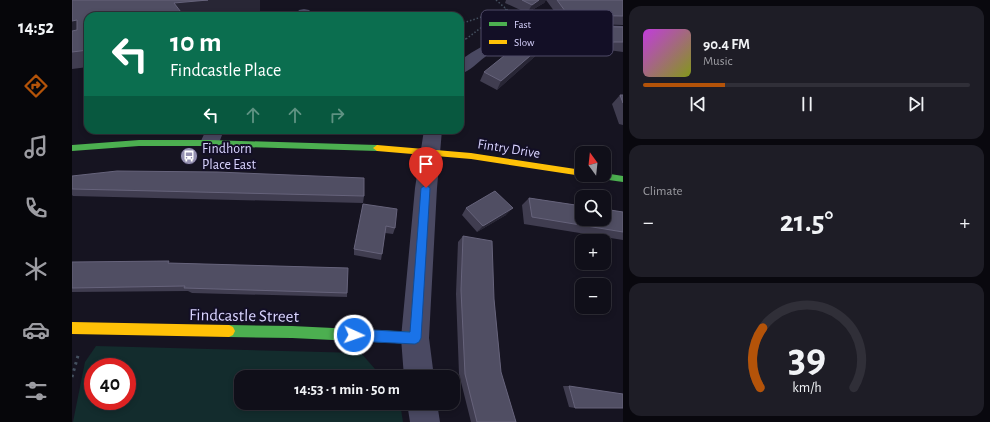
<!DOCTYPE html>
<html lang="en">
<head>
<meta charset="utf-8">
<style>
  body { margin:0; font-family:"Alegreya Sans",sans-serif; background:#1e1d26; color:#f1f3f6; height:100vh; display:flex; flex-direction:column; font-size:15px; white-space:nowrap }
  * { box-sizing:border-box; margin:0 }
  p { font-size:13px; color:#9c9ca2 }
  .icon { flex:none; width:22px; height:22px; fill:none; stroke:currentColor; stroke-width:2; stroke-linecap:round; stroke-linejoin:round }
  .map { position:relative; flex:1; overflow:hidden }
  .details { display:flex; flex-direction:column; gap:6px; padding:6px; background:#09080e; width:367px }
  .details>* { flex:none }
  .guide { position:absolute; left:12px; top:12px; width:380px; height:122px; border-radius:12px; box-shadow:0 2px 6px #0003,0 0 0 1px #302f38; background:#0b6e4f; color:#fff; overflow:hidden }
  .needle { width:26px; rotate:345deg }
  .tools { position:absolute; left:503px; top:146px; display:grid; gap:8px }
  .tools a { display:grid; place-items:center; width:36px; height:36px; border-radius:8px; background:#100f19; box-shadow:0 2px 6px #0003,0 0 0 1px #302f38; font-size:20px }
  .speed { position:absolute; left:12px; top:358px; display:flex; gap:8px; font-size:20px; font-weight:700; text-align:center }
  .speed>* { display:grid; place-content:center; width:52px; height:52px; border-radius:50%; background:#100f19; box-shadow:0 2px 6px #0003,0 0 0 1px #302f38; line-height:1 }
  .speed .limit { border:6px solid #d22; background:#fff; color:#111 }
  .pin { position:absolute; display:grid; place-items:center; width:34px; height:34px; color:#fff; margin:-41px -17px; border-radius:50% 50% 50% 0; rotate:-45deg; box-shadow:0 0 4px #0007 }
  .pin .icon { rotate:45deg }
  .me { position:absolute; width:44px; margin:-22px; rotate:93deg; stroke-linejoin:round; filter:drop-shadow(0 0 3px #0008) }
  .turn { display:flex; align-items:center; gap:14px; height:84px; padding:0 20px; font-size:18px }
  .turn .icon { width:52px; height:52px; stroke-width:2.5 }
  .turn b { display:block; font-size:28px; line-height:34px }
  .lanes { display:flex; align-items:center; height:38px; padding:0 20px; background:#0003; justify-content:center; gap:20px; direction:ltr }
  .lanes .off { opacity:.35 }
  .big { font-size:30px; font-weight:700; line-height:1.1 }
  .details .widget { flex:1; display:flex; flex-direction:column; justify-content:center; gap:6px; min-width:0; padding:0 14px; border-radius:12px; background:#1e1d26 }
  .details .dial { align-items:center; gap:0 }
  .dial svg { height:104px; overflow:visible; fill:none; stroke:#302f38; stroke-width:7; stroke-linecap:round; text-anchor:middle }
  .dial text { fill:#f1f3f6; stroke:none }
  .song { display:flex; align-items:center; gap:12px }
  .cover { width:48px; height:48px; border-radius:6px; background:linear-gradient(135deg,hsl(290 70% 55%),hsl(70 70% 35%)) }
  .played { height:4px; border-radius:2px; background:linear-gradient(90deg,#b45309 25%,#302f38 25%) }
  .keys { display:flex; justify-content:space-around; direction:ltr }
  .heat { display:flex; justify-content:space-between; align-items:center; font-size:22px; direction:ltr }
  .trip { position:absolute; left:162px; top:370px; width:226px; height:40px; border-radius:12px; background:#100f19; box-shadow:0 2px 6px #0003,0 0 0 1px #302f38; font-weight:700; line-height:40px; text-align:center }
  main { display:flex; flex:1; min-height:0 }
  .tabs { display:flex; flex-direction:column; width:72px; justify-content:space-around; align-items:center; background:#06060a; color:#9c9ca2 }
  .tabs .icon { width:28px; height:28px }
  .tabs .current { color:#b45309 }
  .tabs b { font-size:18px; color:#f1f3f6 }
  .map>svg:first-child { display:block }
</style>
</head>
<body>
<main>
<nav class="tabs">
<b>14:52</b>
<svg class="icon current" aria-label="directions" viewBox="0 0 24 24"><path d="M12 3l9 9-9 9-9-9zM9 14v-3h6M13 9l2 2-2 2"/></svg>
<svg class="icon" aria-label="music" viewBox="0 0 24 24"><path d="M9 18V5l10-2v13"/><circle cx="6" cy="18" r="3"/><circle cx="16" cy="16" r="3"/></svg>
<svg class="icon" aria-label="phone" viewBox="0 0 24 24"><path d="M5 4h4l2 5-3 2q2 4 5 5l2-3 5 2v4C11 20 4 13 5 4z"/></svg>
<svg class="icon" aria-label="climate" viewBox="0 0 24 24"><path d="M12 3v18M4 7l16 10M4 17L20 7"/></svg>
<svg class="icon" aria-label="car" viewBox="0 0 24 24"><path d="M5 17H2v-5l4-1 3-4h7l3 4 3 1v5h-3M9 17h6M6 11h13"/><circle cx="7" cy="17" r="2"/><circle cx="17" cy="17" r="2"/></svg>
<svg class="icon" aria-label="filters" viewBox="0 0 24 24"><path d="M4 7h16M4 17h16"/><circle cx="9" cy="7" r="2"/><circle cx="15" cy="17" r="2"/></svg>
</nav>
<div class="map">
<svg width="551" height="422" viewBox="0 0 551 422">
  <rect width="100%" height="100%" fill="#161421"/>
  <!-- green -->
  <path fill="#132c2d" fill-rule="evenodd" d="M24 346 289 353 310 377H169V403H328L331 422H1L13 362ZM21 367H55V401H21Z"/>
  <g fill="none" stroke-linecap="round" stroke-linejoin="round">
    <!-- path-far1 -->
    <path stroke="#44505f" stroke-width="1.5" stroke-dasharray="1.5 2" stroke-linecap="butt" d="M424 0 448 21
      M173 10 174 16
      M388 24 431 10
      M388 33 394 40
      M394 39 434 9"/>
    <!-- path -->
    <path stroke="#44505f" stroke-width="3" stroke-dasharray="2.5 4" stroke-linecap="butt" d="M0 377 7 352"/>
    <!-- street -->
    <path fill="#4a4962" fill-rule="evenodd" d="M232 9 237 10 243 16H227L225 13 227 10Z
      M497 24 551 26V34C511 31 467 30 429 48 424 51 418 53 413 57 405 63 398 71 388 74V61C419 36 457 28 497 24Z
      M134 130H152L145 148 138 150 131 148 128 143Z
      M352 130H370L365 188 357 338 362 377H332L329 338 343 188Z
      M335 403H365L368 422H338Z"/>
    <!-- fast -->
    <path fill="#4caf50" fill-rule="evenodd" d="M67 140H138L305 145 309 148 305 151 138 146H67L0 151V145Z
      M532 173 551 176V182L522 178 518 175H532Z
      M157 325 220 326 343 332 347 334 349 338 347 342 343 344 220 338 157 337 153 335 151 331 153 327Z"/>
    <!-- slow -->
    <path fill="#ffc107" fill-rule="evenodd" d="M305 145 399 153 510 170V175H513L510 176 399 159 305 151 301 148Z
      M0 322 157 325 161 327 163 331 161 335 157 337 0 334Z"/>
  </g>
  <!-- wall -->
  <path fill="#403d50" d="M0 0 188 11 139 16H16V67L0 69Z
    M434 0H551V25L491 23 474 0 472 3 455 13 433 3Z
    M504 26 551 27V52L536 50 511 52 499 34Z
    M473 43 468 52 425 90 408 81 412 72Z
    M548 95H551V125L547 124 540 104Z
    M0 176 292 196 291 203 1 196 0 195Z
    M457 198 551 212V240L452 224 450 205Z
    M291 204 323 228 321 234 313 233 310 254 309 260 282 255V249Z
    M394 208 434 215 405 232 390 215Z
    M391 236 422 299 429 372 444 422H399L387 374 384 294 386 242Z
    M0 262 100 263 276 268 275 297 120 293 116 291 0 292Z
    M491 386H497L503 408 497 407Z"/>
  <!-- shaded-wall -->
  <path fill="#282635" d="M136 0H188V11L139 16H108L102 3Z
    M467 0H474L472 3 455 13 460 5Z
    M5 20 16 35 0 38V21Z
    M473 43 468 52 425 90 429 81Z
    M441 208 434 215 405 232 411 226Z"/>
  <!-- building -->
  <path fill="#504e63" stroke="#66637b" d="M0 0H136L102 3 112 16H16V50L0 52V31L5 30V20L0 21Z
    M450 0H467L460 5Z
    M485 0H551V16L496 15Z
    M504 26 551 27V42H543L517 43Z
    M463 31 473 43 429 81 412 72Z
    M548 95H551V103Z
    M45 171 145 172 292 178V196L0 189V176Z
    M423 191 441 208 411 226 394 208Z
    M457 198 510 206V219H532V209L551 212V232L460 217Z
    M291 204 325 209 323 228 314 226 310 254 282 249Z
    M391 236 420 241 422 299 429 372 444 422H405L393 374 389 290Z
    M97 261 96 263 276 268 275 293 112 288 113 286 0 288V262Z
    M497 386 551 394V408H503Z"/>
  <!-- route -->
  <path fill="#1a73e8" stroke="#114b97" d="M354 185 358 188 349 338 347 342 343 344 282 341 278 339 276 335 278 331 282 329 338 332 349 188Z"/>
  <!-- icons -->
  <defs>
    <g id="bus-disc" transform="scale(0.9)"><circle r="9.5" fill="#9591b1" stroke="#130f26"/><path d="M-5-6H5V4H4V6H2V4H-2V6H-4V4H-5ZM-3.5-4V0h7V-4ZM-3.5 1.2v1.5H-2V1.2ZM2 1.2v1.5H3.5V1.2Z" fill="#fff"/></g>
  </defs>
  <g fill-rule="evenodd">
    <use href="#bus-disc" x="117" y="156"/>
  </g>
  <g text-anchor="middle" stroke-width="4" stroke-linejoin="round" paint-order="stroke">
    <!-- poi labels -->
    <g font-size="14" fill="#d9d4ff" stroke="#130f26" text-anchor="start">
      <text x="130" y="153">Findhorn<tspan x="130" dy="16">Place East</tspan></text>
    </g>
    <!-- street labels -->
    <g font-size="14" fill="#d9d4ff" stroke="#130f26">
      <text transform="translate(437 148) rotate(9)" y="5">Fintry Drive</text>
    </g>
    <!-- near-street labels -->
    <g font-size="17" fill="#d9d4ff" stroke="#130f26">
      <text transform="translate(172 315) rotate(1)" y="6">Findcastle Street</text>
    </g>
  </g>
  <!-- legend -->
  <rect x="409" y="10" width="132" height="46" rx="6" fill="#130f26" stroke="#4e4a67" stroke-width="1"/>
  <rect x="417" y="22" width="18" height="4" fill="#4caf50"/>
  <rect x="417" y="40" width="18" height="4" fill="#ffc107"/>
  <g font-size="11" fill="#d9d4ff">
    <text x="442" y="28">Fast</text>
    <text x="442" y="46">Slow</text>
  </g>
</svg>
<div class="tools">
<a><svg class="needle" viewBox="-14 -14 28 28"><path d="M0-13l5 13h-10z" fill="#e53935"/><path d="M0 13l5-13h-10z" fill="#9c9ca2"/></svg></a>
<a><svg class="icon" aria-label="search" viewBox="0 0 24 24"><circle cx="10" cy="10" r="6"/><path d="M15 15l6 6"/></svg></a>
<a>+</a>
<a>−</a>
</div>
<div class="speed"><div class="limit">40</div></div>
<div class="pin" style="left:354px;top:188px;background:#d93025"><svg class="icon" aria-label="arrive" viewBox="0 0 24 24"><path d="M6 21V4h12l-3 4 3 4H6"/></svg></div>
<svg class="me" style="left:282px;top:335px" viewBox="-20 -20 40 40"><circle r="17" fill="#1a73e8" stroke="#fff" stroke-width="3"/><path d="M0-11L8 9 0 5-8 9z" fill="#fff"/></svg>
<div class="trip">14:53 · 1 min · 50 m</div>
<div class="guide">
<div class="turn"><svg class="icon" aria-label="left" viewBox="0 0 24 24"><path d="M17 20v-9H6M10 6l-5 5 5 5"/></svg><div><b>10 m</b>Findcastle Place</div></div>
<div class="lanes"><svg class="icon" aria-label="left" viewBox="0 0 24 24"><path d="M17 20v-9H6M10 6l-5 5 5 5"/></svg><svg class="icon off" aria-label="ahead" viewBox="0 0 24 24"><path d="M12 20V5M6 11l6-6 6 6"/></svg><svg class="icon off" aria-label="ahead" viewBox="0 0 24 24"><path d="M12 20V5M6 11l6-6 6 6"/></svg><svg class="icon off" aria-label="right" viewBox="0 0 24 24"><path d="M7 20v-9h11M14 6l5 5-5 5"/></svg></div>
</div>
</div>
<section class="details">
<div class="widget">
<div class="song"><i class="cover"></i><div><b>90.4 FM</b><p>Music</p></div></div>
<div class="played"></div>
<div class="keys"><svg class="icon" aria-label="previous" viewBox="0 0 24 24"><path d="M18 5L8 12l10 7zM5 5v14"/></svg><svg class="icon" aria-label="pause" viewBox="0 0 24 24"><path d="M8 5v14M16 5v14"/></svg><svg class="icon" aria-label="next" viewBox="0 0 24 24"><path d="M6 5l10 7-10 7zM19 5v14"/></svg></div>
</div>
<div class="widget"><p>Climate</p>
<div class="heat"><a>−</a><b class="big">21.5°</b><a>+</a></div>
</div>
<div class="widget dial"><svg viewBox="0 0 100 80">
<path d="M14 69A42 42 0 1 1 86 69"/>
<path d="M14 69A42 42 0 0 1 16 23" stroke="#b45309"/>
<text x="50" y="56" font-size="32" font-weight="700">39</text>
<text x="50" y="72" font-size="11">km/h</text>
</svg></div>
</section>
</main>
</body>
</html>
